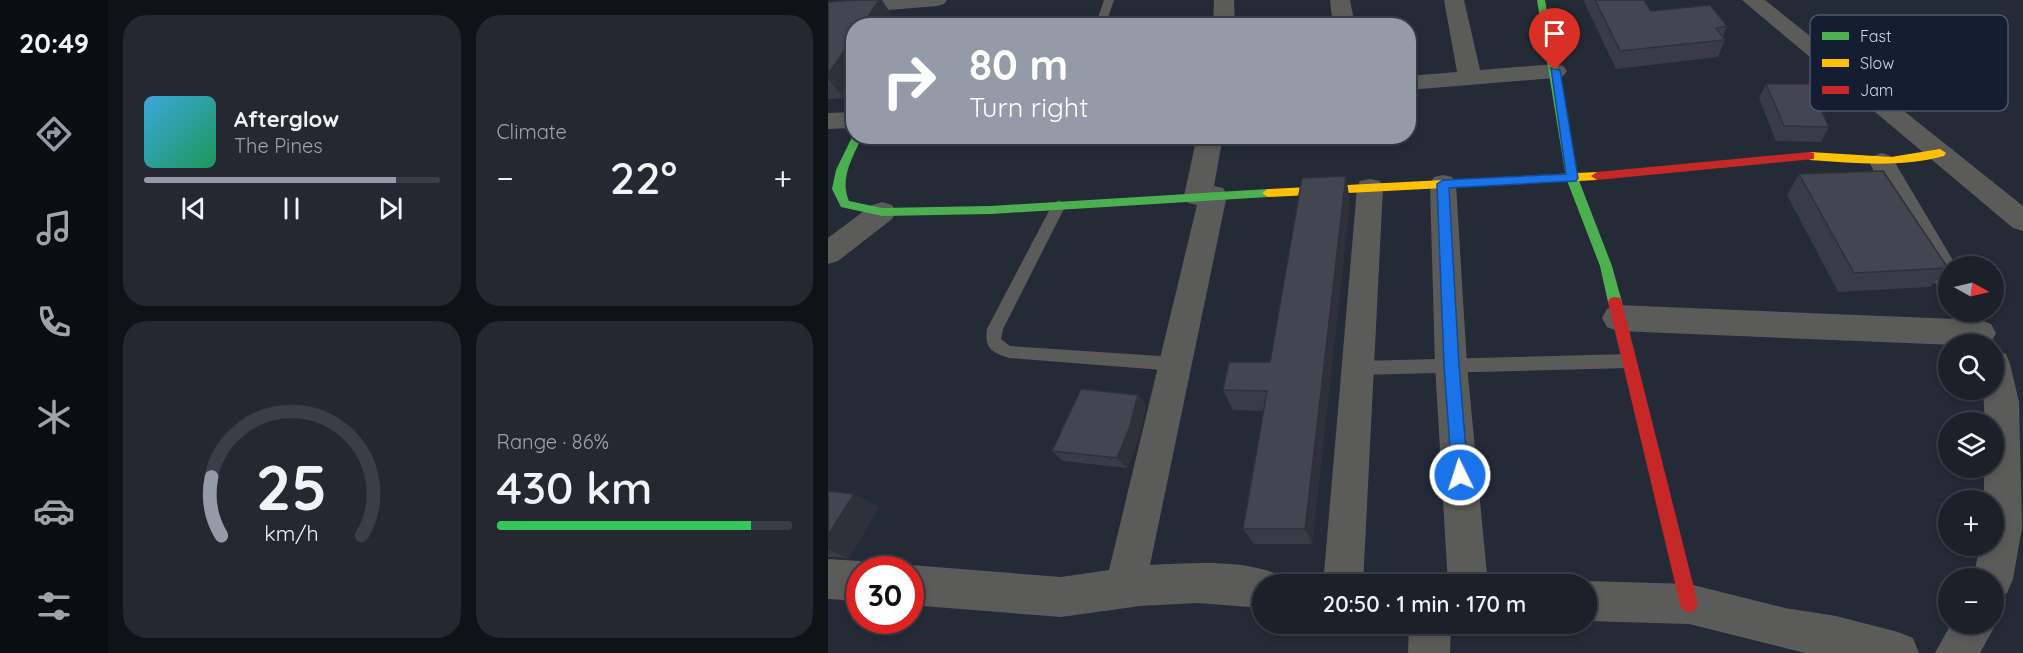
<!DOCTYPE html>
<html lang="en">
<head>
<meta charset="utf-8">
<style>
  body { margin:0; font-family:Quicksand,sans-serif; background:#252831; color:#f1f3f6; height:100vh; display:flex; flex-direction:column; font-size:22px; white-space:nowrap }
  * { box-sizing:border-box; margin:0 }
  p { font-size:20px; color:#a0a3a8 }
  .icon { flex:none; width:33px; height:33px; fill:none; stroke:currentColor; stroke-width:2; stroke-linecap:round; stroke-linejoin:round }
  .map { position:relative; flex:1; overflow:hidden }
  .details { display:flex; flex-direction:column; gap:15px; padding:15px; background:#0f1217; width:720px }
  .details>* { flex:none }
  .banner { position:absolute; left:18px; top:18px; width:570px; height:126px; border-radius:24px; box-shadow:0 3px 9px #0003,0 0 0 2px #3a3e46; background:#959aa9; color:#fff; overflow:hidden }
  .needle { width:39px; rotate:98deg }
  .fabs { position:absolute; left:1110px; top:256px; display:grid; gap:12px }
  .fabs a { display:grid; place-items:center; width:66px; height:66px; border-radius:50%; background:#1c2029; box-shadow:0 3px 9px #0003,0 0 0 2px #3a3e46; font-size:30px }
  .speed { position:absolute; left:18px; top:556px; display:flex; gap:12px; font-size:30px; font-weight:700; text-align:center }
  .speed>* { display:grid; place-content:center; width:78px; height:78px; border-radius:50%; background:#1c2029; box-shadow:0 3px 9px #0003,0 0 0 2px #3a3e46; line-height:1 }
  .speed .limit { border:9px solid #d22; background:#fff; color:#111 }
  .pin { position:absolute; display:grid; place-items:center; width:51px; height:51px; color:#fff; margin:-62px -26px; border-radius:50% 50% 50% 0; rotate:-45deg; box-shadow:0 0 6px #0007 }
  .pin .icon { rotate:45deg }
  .me { position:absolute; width:66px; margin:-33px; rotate:356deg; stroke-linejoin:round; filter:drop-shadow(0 0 4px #0008) }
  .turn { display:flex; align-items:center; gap:21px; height:126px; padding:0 24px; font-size:27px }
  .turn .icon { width:78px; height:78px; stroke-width:2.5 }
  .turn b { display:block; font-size:42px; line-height:51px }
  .big { font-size:45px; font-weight:600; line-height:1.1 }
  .details .tile { flex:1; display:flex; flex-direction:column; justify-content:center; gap:9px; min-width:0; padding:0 21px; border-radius:24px; background:#252831 }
  .details .dial { align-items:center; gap:0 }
  .dial svg { height:156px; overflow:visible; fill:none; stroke:#3a3e46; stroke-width:7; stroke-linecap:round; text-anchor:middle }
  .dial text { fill:#f1f3f6; stroke:none }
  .song { display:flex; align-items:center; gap:18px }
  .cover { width:72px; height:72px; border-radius:9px; background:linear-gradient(135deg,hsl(200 70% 55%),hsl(150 70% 35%)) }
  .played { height:6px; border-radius:3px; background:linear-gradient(90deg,#959aa9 85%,#3a3e46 85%) }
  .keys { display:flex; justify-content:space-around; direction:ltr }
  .heat { display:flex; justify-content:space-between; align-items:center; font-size:33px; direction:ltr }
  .charge { height:9px; border-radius:4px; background:linear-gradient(90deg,#34c759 86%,#3a3e46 0) }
  .details .tiles { flex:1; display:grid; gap:15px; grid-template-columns:repeat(2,1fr) }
  .trip { position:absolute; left:424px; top:574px; width:345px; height:60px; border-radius:30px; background:#1c2029; box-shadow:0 3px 9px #0003,0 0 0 2px #3a3e46; font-weight:600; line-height:60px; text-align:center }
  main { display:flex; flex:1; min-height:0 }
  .menu { display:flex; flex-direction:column; width:108px; justify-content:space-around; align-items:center; background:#0b0d10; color:#a0a3a8 }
  .menu .icon { width:42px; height:42px }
  .menu .active { color:#959aa9 }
  .menu b { font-size:27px; color:#f1f3f6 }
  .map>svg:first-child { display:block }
</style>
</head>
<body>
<main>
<nav class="menu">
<b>20:49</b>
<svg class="icon active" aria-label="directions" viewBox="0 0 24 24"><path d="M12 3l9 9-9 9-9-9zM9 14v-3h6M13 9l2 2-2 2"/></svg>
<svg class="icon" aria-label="music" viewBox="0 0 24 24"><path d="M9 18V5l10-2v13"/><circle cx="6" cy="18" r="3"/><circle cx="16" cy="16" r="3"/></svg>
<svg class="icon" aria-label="phone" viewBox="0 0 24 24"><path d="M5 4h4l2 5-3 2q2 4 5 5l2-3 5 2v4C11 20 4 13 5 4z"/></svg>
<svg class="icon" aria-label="climate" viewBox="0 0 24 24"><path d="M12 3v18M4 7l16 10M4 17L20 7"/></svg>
<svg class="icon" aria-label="car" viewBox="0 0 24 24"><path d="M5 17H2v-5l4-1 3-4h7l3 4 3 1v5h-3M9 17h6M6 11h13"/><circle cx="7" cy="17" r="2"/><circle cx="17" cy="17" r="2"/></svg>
<svg class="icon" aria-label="filters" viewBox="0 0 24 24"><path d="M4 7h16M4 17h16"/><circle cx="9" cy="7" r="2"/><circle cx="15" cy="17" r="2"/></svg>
</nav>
<section class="details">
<div class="tiles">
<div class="tile">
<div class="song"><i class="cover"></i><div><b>Afterglow</b><p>The Pines</p></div></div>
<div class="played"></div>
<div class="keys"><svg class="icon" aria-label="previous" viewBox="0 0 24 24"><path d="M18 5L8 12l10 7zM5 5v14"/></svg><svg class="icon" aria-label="pause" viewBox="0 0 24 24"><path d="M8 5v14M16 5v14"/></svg><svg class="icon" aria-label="next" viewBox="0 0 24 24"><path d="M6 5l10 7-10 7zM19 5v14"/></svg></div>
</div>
<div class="tile"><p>Climate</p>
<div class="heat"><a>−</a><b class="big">22°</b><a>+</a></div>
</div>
<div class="tile dial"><svg viewBox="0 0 100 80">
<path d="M14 69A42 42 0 1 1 86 69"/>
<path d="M14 69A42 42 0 0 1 9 39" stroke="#959aa9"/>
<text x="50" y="56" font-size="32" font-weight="700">25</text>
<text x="50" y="72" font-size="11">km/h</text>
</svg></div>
<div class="tile"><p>Range · 86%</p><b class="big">430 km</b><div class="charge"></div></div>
</div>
</section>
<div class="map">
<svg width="1195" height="653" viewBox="0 0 1195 653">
  <rect width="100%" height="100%" fill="#252a37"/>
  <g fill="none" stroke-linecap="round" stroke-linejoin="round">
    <!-- lane -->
    <path fill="#5b5b5a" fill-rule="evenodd" d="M276 0H286L277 26H267Z
      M515 19 519 20V24L452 26 457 23Z
      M231 200 238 205 175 329 173 339 182 346 347 357 353 359 355 364 353 369 347 371 181 358C164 353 156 348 159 329L224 205Z
      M801 354 806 356 809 361 806 366 801 368 530 375 524 373 522 368 524 363 530 361Z"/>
    <!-- street -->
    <path fill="#5b5b5a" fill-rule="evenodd" d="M33 0H119L116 4 109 6 0 15V3Z
      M386 0H406L407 26H385Z
      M502 0H522L527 26H505Z
      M616 0H636L652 70 727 64 735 66 739 71 735 76 727 78 580 90V76L629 72Z
      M914 0H937L1195 206V231L1185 228Z
      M26 112V128L0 129V113Z
      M369 136H395L386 186 395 188 399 195 322 565C361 563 413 559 449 574L454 585H435V608L369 603 312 606 233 617 82 605V570H70L82 565 233 577 281 570 369 205 360 203 356 196Z
      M1054 153 1063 156 1129 267H1120V289L1109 286 1041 162 1045 156Z
      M615 175 624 177 628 184 639 365 660 585H620L607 365 602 184 606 177Z
      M542 179 552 181 555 188 535 585H495L529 188 532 181Z
      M54 202 64 205 68 212 64 219 10 261 0 264V238L44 205Z
      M790 305 1152 320 1163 324 1168 333 1163 342 1155 345H1127L790 331 779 327 774 318 779 309Z
      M1166 350 1178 354 1182 364 1191 402 1194 528 1185 579 1179 593 1166 599V579H1145L1152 546H1166V501H1156V468H1166V423H1157L1155 390H1166Z
      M0 559 32 561 46 567 47 570H32V601L0 599Z
      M759 581 861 584 957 608 1008 616 1070 632 1085 638 1091 653H977L861 624 759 621V585H749Z
      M1166 619 1168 624 1152 653H1107L1123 624H1166Z
      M581 624H623L622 653H580Z"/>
    <!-- fast -->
    <path fill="#4caf50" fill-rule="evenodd" d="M709 0H717L750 178 784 266 794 302 792 306H782L780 302 772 266 738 178Z
      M26 133V136H34C25 158 11 178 21 201L54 208 163 206 440 189 446 193 440 197 163 214 54 216 13 207 4 189 8 170Z"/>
    <!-- slow -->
    <path fill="#ffc107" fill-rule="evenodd" d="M1112 149 1118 153 1116 156C1071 168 1028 163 982 160L976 156 982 152 1063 157Z
      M769 172 775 176 769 180 440 197 434 193 440 189Z"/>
    <!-- jam -->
    <path fill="#c62828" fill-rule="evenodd" d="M982 152 986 153V159L769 180 763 176 769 172Z
      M787 297 792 298 794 302 870 604 867 610 861 613 855 610 852 604 780 302 782 298Z"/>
  </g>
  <!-- wall -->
  <path fill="#3a3b46" d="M755 0H816L823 11 899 26 895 37 897 40 890 57 788 69Z
    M0 2 67 20 16 98 0 99Z
    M938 84 1001 127 993 142 948 141 931 98Z
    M971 174 1120 269 1102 287 1010 292 959 195Z
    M522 201 484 544H426L415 529 435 411 405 410 395 390 442 362Z
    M310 395 318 406 310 440 299 468 235 461 224 451Z
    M0 491 26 494 51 507 21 558 0 557Z"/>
  <!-- shaded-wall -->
  <path fill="#2f3039" d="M51 0H54L67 20 64 26H34Z
    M26 37V84L16 98 0 79V74Z
    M518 176 522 201 484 544 477 529Z
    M310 395 318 406 310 440 299 468 289 458Z
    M26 494 51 507 21 558 0 550V535Z"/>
  <!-- building -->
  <path fill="#434551" stroke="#2f3039" stroke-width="1.5" d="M28 0H51L34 26H26V37L0 74V2Z
    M767 0H816L823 11 882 5 899 26 888 28 897 40 792 51Z
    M938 84H981L1001 127 956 126Z
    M1055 171 1120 268 1026 273 971 174Z
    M518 176 477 529H415L439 391 395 390 401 362H442L474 178Z
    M253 389 310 395 301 429 289 458 224 451Z
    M0 491 26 494 0 535Z"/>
  <!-- route -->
  <path fill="#1a73e8" stroke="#114b97" stroke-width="1.5" d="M723 68 732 70 750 178 748 181 621 188 631 365 640 475 637 480 632 483 626 480 624 475 616 365 609 184 615 180 738 174Z"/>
  <!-- legend -->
  <rect x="982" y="15" width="198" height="96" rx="9" fill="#151d33" stroke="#4d5569" stroke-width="1.5"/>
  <rect x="994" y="32" width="27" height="8" fill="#4caf50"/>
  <rect x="994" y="59" width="27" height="8" fill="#ffc107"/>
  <rect x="994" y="86" width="27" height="8" fill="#c62828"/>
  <g font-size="16" fill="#d1d7e6">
    <text x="1032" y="42">Fast</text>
    <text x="1032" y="69">Slow</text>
    <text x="1032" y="96">Jam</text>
  </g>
</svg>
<div class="fabs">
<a><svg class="needle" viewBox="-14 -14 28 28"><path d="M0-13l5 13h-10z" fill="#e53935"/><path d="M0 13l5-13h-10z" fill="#a0a3a8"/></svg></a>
<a><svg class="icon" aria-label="search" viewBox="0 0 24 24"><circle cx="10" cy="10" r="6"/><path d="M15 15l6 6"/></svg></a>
<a><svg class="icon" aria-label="layers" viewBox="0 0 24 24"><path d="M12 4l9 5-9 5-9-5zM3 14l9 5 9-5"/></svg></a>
<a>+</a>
<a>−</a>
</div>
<div class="speed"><div class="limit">30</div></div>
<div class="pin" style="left:727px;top:70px;background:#d93025"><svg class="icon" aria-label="arrive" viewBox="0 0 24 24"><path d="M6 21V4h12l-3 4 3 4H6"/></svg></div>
<svg class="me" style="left:632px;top:475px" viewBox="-20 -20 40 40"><circle r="17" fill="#1a73e8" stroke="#fff" stroke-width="3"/><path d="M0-11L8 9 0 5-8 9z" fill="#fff"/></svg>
<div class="trip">20:50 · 1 min · 170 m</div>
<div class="banner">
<div class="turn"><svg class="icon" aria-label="right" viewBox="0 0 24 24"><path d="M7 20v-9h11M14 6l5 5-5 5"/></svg><div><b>80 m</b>Turn right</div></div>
</div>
</div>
</main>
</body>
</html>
